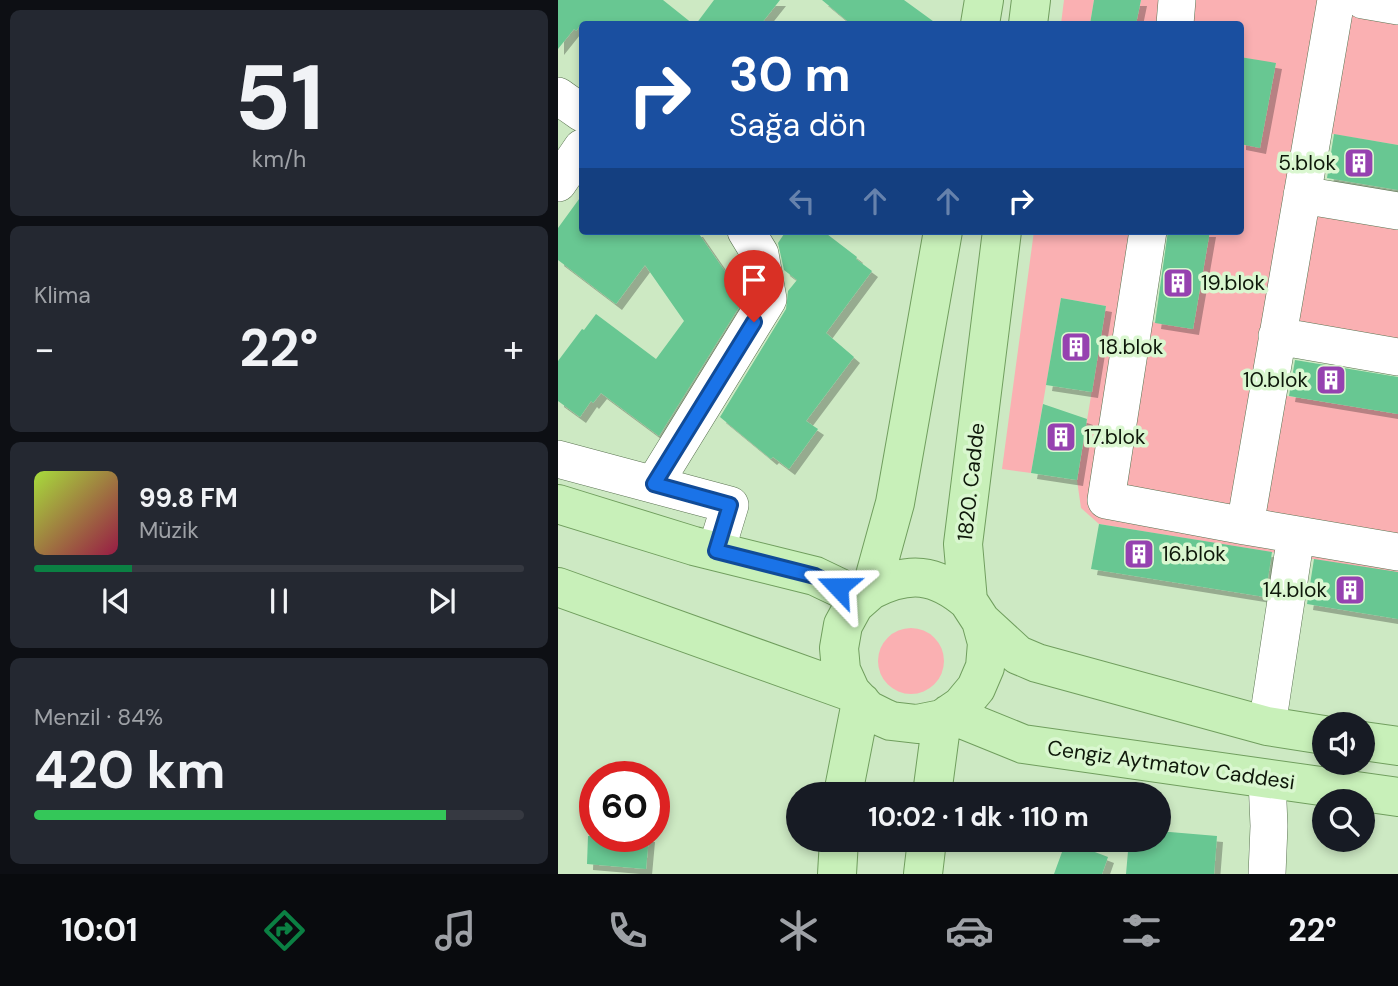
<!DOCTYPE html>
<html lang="tr">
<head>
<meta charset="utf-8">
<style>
  body { margin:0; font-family:"DM Sans",sans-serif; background:#242831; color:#f1f3f6; height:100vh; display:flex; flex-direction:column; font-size:26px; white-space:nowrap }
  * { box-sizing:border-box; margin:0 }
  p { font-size:23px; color:#9ea1a6 }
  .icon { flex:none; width:38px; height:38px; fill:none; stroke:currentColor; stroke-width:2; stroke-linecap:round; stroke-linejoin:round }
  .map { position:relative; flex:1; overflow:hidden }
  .side { display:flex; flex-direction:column; gap:10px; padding:10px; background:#0d0f14; width:558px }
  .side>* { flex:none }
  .guide { position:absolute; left:21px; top:21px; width:665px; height:214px; border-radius:7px; box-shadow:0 4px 10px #0003; background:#1a4fa0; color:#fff; overflow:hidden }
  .controls { position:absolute; left:754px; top:712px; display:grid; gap:14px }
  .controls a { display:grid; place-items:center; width:63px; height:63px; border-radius:50%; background:#171b24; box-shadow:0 4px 10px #0003; font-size:35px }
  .speed { position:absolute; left:21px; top:761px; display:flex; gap:14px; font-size:35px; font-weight:700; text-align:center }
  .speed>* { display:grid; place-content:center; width:91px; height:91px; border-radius:50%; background:#171b24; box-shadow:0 4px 10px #0003; line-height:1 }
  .speed .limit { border:10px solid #d22; background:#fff; color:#111 }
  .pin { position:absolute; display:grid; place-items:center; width:60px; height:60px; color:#fff; margin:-72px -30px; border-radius:50% 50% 50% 0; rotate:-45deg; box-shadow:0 0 7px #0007 }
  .pin .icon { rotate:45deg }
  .me { position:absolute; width:77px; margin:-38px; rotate:293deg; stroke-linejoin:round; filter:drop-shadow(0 0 5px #0008) }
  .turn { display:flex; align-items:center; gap:24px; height:147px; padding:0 35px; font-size:32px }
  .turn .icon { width:91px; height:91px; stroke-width:2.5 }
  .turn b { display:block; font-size:49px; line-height:60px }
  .lanes { display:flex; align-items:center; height:66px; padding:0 35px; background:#0003; justify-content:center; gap:35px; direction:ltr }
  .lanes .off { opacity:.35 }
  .big { font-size:52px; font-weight:700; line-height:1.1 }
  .side .widget { flex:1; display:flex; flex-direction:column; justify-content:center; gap:10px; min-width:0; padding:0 24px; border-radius:10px; background:#242831 }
  .side .dial { align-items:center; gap:0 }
  .dial b { font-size:91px; line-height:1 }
  .song { display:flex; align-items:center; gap:21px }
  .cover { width:84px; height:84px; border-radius:10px; background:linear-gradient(135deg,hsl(80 70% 55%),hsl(340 70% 35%)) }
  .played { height:7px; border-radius:4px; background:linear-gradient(90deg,#0b8043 20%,#363941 20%) }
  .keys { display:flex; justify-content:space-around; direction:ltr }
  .heat { display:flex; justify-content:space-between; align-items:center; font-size:38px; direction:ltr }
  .charge { height:10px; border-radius:5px; background:linear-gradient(90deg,#34c759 84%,#363941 0) }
  .trip { position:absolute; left:228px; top:782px; width:385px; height:70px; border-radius:35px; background:#171b24; box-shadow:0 4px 10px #0003; font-weight:700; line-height:70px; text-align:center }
  .tab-bar { display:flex; height:112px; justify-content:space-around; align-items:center; background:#090b0e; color:#9ea1a6 }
  .tab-bar .icon { width:49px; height:49px }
  .tab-bar .selected { color:#0b8043 }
  .tab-bar b { font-size:32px; color:#f1f3f6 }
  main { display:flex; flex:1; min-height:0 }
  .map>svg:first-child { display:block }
</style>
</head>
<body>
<main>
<section class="side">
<div class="widget dial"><b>51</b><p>km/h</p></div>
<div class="widget"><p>Klima</p>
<div class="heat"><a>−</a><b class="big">22°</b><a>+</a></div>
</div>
<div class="widget">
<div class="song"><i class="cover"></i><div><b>99.8 FM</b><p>Müzik</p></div></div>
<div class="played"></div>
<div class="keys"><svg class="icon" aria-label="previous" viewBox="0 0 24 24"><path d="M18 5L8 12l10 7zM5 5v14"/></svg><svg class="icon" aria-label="pause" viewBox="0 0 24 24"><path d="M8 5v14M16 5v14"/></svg><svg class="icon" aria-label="next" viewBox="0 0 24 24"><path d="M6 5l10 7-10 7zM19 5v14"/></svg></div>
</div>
<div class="widget"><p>Menzil · 84%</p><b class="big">420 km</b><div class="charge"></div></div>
</section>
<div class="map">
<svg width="840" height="874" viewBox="0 0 840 874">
  <defs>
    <filter id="shadow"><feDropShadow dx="6" dy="6" stdDeviation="0" flood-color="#0004"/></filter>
  </defs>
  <rect width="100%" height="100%" fill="#cde9c3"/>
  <!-- green -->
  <path fill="#fab0b2" d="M506 0H536L532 24H503Z
    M583 0H840V145L756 131 744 194 840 211V356L720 336 710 393 840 414V573L541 524 523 508 519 480 548 306 503 298 473 473 444 469 476 231H583L577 319 635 329 652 231H682L683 144 702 147 718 64 683 57 682 24H578Z
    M320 661a33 33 0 1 1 66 0a33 33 0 1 1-66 0Z"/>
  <!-- building -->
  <path fill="#68c792" filter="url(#shadow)" d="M0 0H105L135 24H23L18 31 16 29 0 49Z
    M156 0H222L203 24H138Z
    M264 0H346L379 24H293Z
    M536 0H583L578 24H532Z
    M682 57 718 63 702 148 682 144Z
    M776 134 840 145V190L769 178Z
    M24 195V231H139L186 299 101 436 43 393 35 403 33 401 22 417 0 401V361L24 329 26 330 38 314 98 359 126 321 87 265 58 304 0 260V228Z
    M228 231H265L299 257 298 259 314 271 268 333 296 357 248 421 260 429 231 469 215 457 213 459 162 417 228 309 230 291 239 280 226 270 220 243Z
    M610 231H652L635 329 597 323Z
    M503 298 548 306 534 392 488 385Z
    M737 360 840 377V414L731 396Z
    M485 404 529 419 519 480 473 473Z
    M541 524 714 552 707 597 533 569Z
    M756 559 840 572V619L749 604Z
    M600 831 659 836 656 874H568L571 840H600Z
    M30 836H91L88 869 29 864Z
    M508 841 550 857 544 874H496Z"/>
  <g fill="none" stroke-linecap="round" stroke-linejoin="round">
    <!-- minor casing -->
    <g stroke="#5a7351" stroke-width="38">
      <path id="minor" d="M778 0 687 526 840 552
        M805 0 840 6
        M617 24 619 0
        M0 96 24 113
        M0 183 24 148
        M744 195 840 211
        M590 231 548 500 687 526
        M719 336 840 357
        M0 459 172 505 158 551
        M96 484 210 299 202 254 188 231
        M709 726 738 535
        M709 874 711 826 709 779"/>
    </g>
    <!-- major casing -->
    <g stroke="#709e5e" stroke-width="40">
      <path id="major" d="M422 24 426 0
        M470 24 473 0
        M0 504 136 546 257 576 303 598
        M0 587 293 692 310 710 326 718 333 721 359 724 384 719 403 706 418 688 427 667 429 643 423 621 410 601 405 544 444 231
        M313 590C351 571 377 573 410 601
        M423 621 460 655 479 663 709 726 766 735
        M293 692 283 670 281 648 285 625 296 605 313 590 337 503 385 231
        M391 714 465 744 840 797
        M805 741 840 746
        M285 794 303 702
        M374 794 384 719
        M279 874 281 840
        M365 874 369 840"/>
    </g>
    <!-- minor -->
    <use href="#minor" stroke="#fff" stroke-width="37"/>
    <!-- major -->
    <use href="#major" stroke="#c8f0b9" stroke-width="38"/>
  </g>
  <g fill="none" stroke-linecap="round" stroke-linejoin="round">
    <!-- route casing -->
    <g stroke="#114b97" stroke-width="18">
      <path id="route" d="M196 322 96 484 172 505 158 551 257 576 280 587"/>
    </g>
    <!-- route -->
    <use href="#route" stroke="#1a73e8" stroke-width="12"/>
  </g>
  <!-- icons -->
  <defs>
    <g id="building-square" transform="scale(1.575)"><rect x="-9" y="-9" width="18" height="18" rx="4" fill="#9642b0" stroke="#daf7d0"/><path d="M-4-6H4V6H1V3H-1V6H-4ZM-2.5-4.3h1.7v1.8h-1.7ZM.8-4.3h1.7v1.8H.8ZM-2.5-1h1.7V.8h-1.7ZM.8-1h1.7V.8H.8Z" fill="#fff"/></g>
  </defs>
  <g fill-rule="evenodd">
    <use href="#building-square" x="801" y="163"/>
    <use href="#building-square" x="620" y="283"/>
    <use href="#building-square" x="518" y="347"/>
    <use href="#building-square" x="773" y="380"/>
    <use href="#building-square" x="503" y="437"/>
    <use href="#building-square" x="581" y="554"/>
    <use href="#building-square" x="792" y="590"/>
  </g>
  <g text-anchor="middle" stroke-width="7" stroke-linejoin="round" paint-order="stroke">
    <!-- poi labels -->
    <g font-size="21" fill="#0e180a" stroke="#daf7d0" text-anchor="start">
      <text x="778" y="170" text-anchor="end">5.blok</text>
      <text x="643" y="290">19.blok</text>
      <text x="541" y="354">18.blok</text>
      <text x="750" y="387" text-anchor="end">10.blok</text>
      <text x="526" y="444">17.blok</text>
      <text x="604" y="561">16.blok</text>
      <text x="769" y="597" text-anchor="end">14.blok</text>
    </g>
    <!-- street labels -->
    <g font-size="21" fill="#0e180a" stroke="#daf7d0">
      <text transform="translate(413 482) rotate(-84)" y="7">1820. Cadde</text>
      <text transform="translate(613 765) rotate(8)" y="7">Cengiz Aytmatov Caddesi</text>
    </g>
  </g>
</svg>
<div class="controls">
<a><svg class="icon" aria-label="sound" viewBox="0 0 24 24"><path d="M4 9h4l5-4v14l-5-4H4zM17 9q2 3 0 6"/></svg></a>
<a><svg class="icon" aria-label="search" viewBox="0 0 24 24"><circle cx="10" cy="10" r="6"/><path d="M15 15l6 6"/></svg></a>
</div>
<div class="speed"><div class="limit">60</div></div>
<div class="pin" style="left:196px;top:322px;background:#d93025"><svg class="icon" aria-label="arrive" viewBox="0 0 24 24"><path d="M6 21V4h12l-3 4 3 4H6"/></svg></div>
<svg class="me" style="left:280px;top:587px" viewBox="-20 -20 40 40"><path d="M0-17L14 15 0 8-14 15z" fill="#1a73e8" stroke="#fff" stroke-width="4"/></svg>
<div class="trip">10:02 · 1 dk · 110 m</div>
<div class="guide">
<div class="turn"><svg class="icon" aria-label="right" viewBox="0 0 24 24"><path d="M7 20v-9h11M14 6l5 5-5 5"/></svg><div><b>30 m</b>Sağa dön</div></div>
<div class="lanes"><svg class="icon off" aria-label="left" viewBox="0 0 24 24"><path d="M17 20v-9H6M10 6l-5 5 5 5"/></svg><svg class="icon off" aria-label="ahead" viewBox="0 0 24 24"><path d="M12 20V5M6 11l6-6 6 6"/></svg><svg class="icon off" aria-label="ahead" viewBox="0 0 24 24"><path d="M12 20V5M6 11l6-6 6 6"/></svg><svg class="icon" aria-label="right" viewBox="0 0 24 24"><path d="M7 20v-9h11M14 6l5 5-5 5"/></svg></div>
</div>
</div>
</main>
<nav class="tab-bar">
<b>10:01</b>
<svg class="icon selected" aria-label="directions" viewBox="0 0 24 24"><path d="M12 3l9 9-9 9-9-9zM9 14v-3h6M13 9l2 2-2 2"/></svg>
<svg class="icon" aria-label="music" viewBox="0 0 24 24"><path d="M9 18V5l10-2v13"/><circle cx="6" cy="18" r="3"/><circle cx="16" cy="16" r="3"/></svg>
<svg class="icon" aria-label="phone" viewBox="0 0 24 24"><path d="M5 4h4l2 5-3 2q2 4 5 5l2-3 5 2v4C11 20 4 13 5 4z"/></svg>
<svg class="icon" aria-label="climate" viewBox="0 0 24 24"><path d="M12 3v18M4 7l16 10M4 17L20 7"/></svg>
<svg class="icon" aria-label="car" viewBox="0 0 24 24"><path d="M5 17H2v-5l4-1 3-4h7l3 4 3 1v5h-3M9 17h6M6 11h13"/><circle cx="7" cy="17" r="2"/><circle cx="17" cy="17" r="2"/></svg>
<svg class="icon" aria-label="filters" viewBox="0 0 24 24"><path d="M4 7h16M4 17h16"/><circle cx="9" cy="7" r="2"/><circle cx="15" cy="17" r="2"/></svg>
<b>22°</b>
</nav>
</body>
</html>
